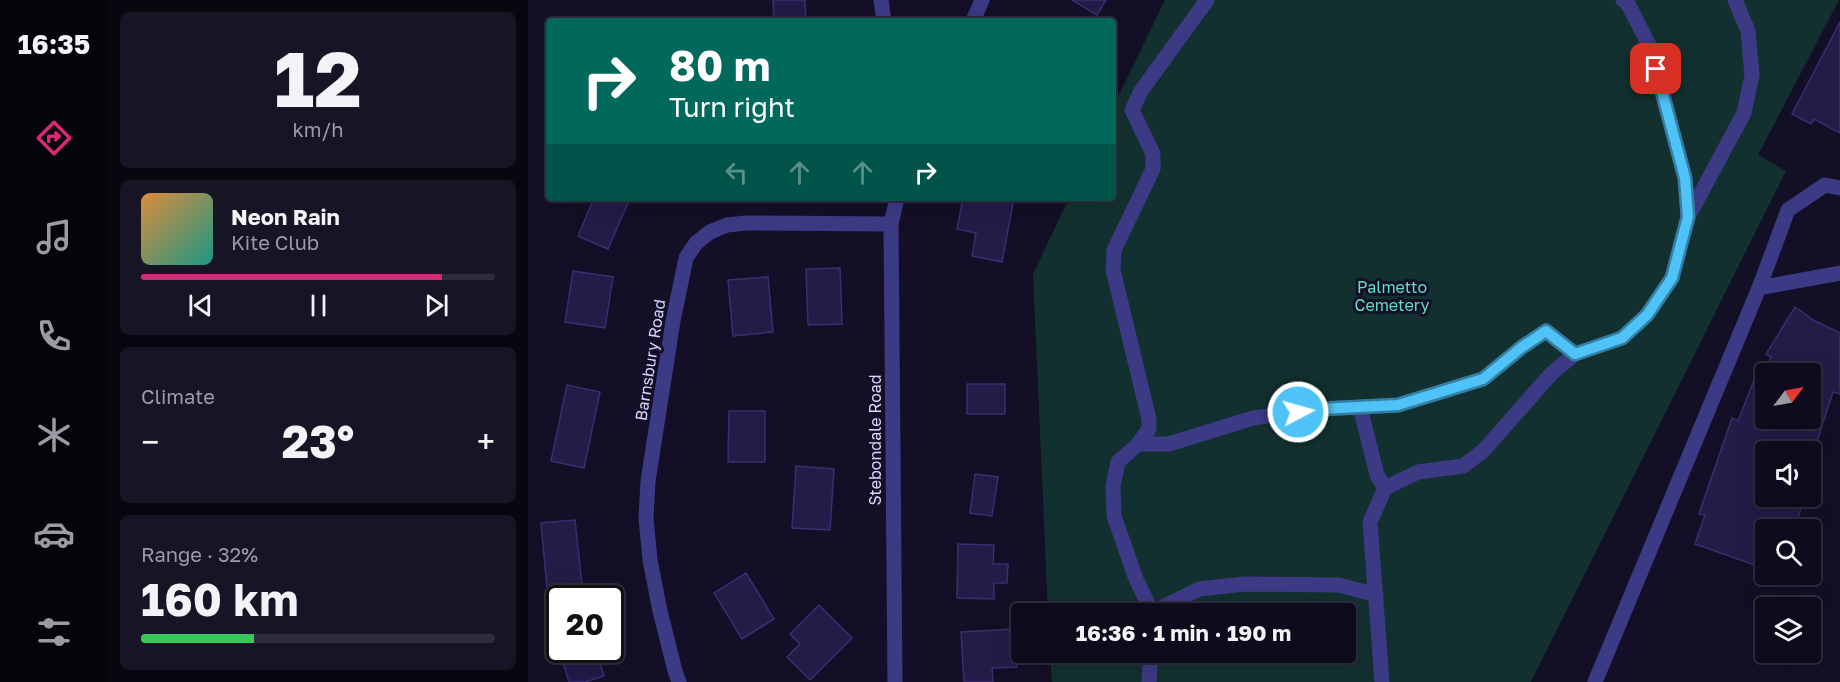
<!DOCTYPE html>
<html lang="en">
<head>
<meta charset="utf-8">
<style>
  body { margin:0; font-family:"Golos Text",sans-serif; background:#171425; color:#f1f3f6; height:100vh; display:flex; flex-direction:column; font-size:22px; white-space:nowrap }
  * { box-sizing:border-box; margin:0 }
  p { font-size:20px; color:#9b9ba3 }
  .icon { flex:none; width:33px; height:33px; fill:none; stroke:currentColor; stroke-width:2; stroke-linecap:round; stroke-linejoin:round }
  .map { position:relative; flex:1; overflow:hidden }
  .sheet { display:flex; flex-direction:column; gap:12px; padding:12px; background:#08060f; width:420px }
  .sheet>* { flex:none }
  .top-card { position:absolute; left:18px; top:18px; width:570px; height:183px; border-radius:6px; box-shadow:0 6px 24px #0002,0 0 0 2px #2e2b3b; background:#00695c; color:#fff; overflow:hidden }
  .needle { width:39px; rotate:58deg }
  .tools { position:absolute; left:1227px; top:363px; display:grid; gap:12px }
  .tools a { display:grid; place-items:center; width:66px; height:66px; border-radius:6px; background:#0e0b1c; box-shadow:0 6px 24px #0002,0 0 0 2px #2e2b3b; font-size:30px }
  .speed { position:absolute; left:18px; top:585px; display:flex; gap:12px; font-size:30px; font-weight:700; text-align:center }
  .speed>* { display:grid; place-content:center; width:78px; height:78px; border-radius:50%; background:#0e0b1c; box-shadow:0 6px 24px #0002,0 0 0 2px #2e2b3b; line-height:1 }
  .speed .limit { border:3px solid #111; border-radius:9px; background:#fff; color:#111 }
  .pin { position:absolute; display:grid; place-items:center; width:51px; height:51px; color:#fff; margin:-26px; border-radius:12px; box-shadow:0 3px 9px #0006 }
  .me { position:absolute; width:66px; margin:-33px; rotate:84deg; stroke-linejoin:round; filter:drop-shadow(0 0 4px #0008) }
  .turn { display:flex; align-items:center; gap:21px; height:126px; padding:0 24px; font-size:27px }
  .turn .icon { width:78px; height:78px; stroke-width:2.5 }
  .turn b { display:block; font-size:42px; line-height:51px }
  .lanes { display:flex; align-items:center; height:57px; padding:0 24px; background:#0003; justify-content:center; gap:30px; direction:ltr }
  .lanes .off { opacity:.35 }
  .big { font-size:45px; font-weight:700; line-height:1.1 }
  .sheet .widget { flex:1; display:flex; flex-direction:column; justify-content:center; gap:9px; min-width:0; padding:0 21px; border-radius:9px; background:#171425 }
  .sheet .dial { align-items:center; gap:0 }
  .dial b { font-size:78px; line-height:1 }
  .song { display:flex; align-items:center; gap:18px }
  .cover { width:72px; height:72px; border-radius:9px; background:linear-gradient(135deg,hsl(30 70% 55%),hsl(170 70% 35%)) }
  .played { height:6px; border-radius:3px; background:linear-gradient(90deg,#db2777 85%,#2e2b3b 85%) }
  .keys { display:flex; justify-content:space-around; direction:ltr }
  .heat { display:flex; justify-content:space-between; align-items:center; font-size:33px; direction:ltr }
  .charge { height:9px; border-radius:4px; background:linear-gradient(90deg,#34c759 32%,#2e2b3b 0) }
  .trip { position:absolute; left:483px; top:603px; width:345px; height:60px; border-radius:6px; background:#0e0b1c; box-shadow:0 6px 24px #0002,0 0 0 2px #2e2b3b; font-weight:700; line-height:60px; text-align:center }
  main { display:flex; flex:1; min-height:0 }
  .tab-bar { display:flex; flex-direction:column; width:108px; justify-content:space-around; align-items:center; background:#06040b; color:#9b9ba3 }
  .tab-bar .icon { width:42px; height:42px }
  .tab-bar .current { color:#db2777 }
  .tab-bar b { font-size:27px; color:#f1f3f6 }
  .map>svg:first-child { display:block }
</style>
</head>
<body>
<main>
<nav class="tab-bar">
<b>16:35</b>
<svg class="icon current" aria-label="directions" viewBox="0 0 24 24"><path d="M12 3l9 9-9 9-9-9zM9 14v-3h6M13 9l2 2-2 2"/></svg>
<svg class="icon" aria-label="music" viewBox="0 0 24 24"><path d="M9 18V5l10-2v13"/><circle cx="6" cy="18" r="3"/><circle cx="16" cy="16" r="3"/></svg>
<svg class="icon" aria-label="phone" viewBox="0 0 24 24"><path d="M5 4h4l2 5-3 2q2 4 5 5l2-3 5 2v4C11 20 4 13 5 4z"/></svg>
<svg class="icon" aria-label="climate" viewBox="0 0 24 24"><path d="M12 3v18M4 7l16 10M4 17L20 7"/></svg>
<svg class="icon" aria-label="car" viewBox="0 0 24 24"><path d="M5 17H2v-5l4-1 3-4h7l3 4 3 1v5h-3M9 17h6M6 11h13"/><circle cx="7" cy="17" r="2"/><circle cx="17" cy="17" r="2"/></svg>
<svg class="icon" aria-label="filters" viewBox="0 0 24 24"><path d="M4 7h16M4 17h16"/><circle cx="9" cy="7" r="2"/><circle cx="15" cy="17" r="2"/></svg>
</nav>
<section class="sheet">
<div class="widget dial"><b>12</b><p>km/h</p></div>
<div class="widget">
<div class="song"><i class="cover"></i><div><b>Neon Rain</b><p>Kite Club</p></div></div>
<div class="played"></div>
<div class="keys"><svg class="icon" aria-label="previous" viewBox="0 0 24 24"><path d="M18 5L8 12l10 7zM5 5v14"/></svg><svg class="icon" aria-label="pause" viewBox="0 0 24 24"><path d="M8 5v14M16 5v14"/></svg><svg class="icon" aria-label="next" viewBox="0 0 24 24"><path d="M6 5l10 7-10 7zM19 5v14"/></svg></div>
</div>
<div class="widget"><p>Climate</p>
<div class="heat"><a>−</a><b class="big">23°</b><a>+</a></div>
</div>
<div class="widget"><p>Range · 32%</p><b class="big">160 km</b><div class="charge"></div></div>
</section>
<div class="map">
<svg width="1312" height="682" viewBox="0 0 1312 682">
  <rect width="100%" height="100%" fill="#130f26"/>
  <!-- green -->
  <path fill="#12302f" d="M637 0H1311L1230 155 1258 171 1003 682H524L522 653 818 652V614L520 613 505 274 541 198H585V107Z"/>
  <!-- building -->
  <path fill="#241b47" stroke="#3b2d73" stroke-width="1.5" fill-rule="evenodd" d="M245 0H277L278 21H246Z
    M544 0H578L569 15Z
    M1312 22V133L1286 119 1283 124 1264 114Z
    M66 198H102L80 249 50 236Z
    M435 198H486L474 262 444 256 448 233 429 229Z
    M312 268 314 324 280 325 278 269Z
    M45 271 85 277 77 328 37 322Z
    M240 277 245 332 205 336 200 280Z
    M1267 307 1287 321 1312 333V394L1305 392 1287 447 1293 450 1282 481V452H1238V496H1277L1266 530H1238V569L1167 544 1177 515 1171 514 1204 418 1210 421 1232 365 1239 368 1243 357 1238 354ZM1238 374H1282V418H1238Z
    M439 384H477V414H439Z
    M39 385 72 392 56 468 23 461Z
    M201 411H237V462H200Z
    M268 466 306 469 302 530 264 528Z
    M447 474 470 477 464 516 442 513Z
    M47 520 54 585 19 588 13 523Z
    M430 544 466 545 465 564H480L479 583H466V599L429 598Z
    M218 573 246 619 214 639 186 593Z
    M291 605 324 638 282 680 259 657 272 644 262 634Z
    M32 621V650H68L76 676 57 682H41L23 624Z
    M487 629 489 667 464 668 465 682H436L433 632Z"/>
  <g fill="none" stroke-linecap="round" stroke-linejoin="round">
    <!-- minor -->
    <path stroke="#3d3a85" stroke-width="15" d="M353 0 356 21
      M1095 0 1100 4 1123 49 1157 178 1160 217
      M445 21 454 0
      M1231 288 1312 273
      M832 407 849 475 857 488
      M610 444H641L725 418 792 409 870 405 955 379 994 347 1018 331 1047 354
      M625 612 671 589 716 584 811 585 848 595
      M625 614 608 579 586 516 585 486 590 462 610 444 621 429V419L585 270 586 250 625 169V154L604 110 613 91 679 0
      M151 682 147 671 132 611 122 560 118 518 120 481 145 321 158 258 168 243 182 232 199 225 218 223 363 224
      M367 682 363 224 369 198
      M621 682 623 652
      M854 682 842 522 857 488 890 472 935 466 955 451 1024 373 1047 354 1094 338 1119 315 1144 278 1160 217 1216 113 1224 75 1220 31 1207 0
      M1067 682 1231 288 1260 210 1297 185 1312 188"/>
  </g>
  <g fill="none" stroke-linecap="round" stroke-linejoin="round">
    <!-- route casing -->
    <g stroke="#337fa1" stroke-width="15">
      <path id="route" d="M770 412 792 409 870 405 955 379 994 347 1018 331 1047 354 1094 338 1119 315 1144 278 1160 217 1157 178 1128 69"/>
    </g>
    <!-- route -->
    <use href="#route" stroke="#4fc3f7" stroke-width="10"/>
  </g>
  <g text-anchor="middle" stroke-width="6" stroke-linejoin="round" paint-order="stroke">
    <!-- park labels -->
    <g font-size="16" fill="#5fe0c0" stroke="#130f26">
      <text x="864" y="293">Palmetto<tspan x="864" dy="18">Cemetery</tspan></text>
    </g>
    <!-- street labels -->
    <g font-size="16" fill="#d9d4ff" stroke="#130f26">
      <text transform="translate(122 360) rotate(-81)" y="6">Barnsbury Road</text>
      <text transform="translate(347 440) rotate(-90)" y="6">Stebondale Road</text>
    </g>
  </g>
</svg>
<div class="tools">
<a><svg class="needle" viewBox="-14 -14 28 28"><path d="M0-13l5 13h-10z" fill="#e53935"/><path d="M0 13l5-13h-10z" fill="#9b9ba3"/></svg></a>
<a><svg class="icon" aria-label="sound" viewBox="0 0 24 24"><path d="M4 9h4l5-4v14l-5-4H4zM17 9q2 3 0 6"/></svg></a>
<a><svg class="icon" aria-label="search" viewBox="0 0 24 24"><circle cx="10" cy="10" r="6"/><path d="M15 15l6 6"/></svg></a>
<a><svg class="icon" aria-label="layers" viewBox="0 0 24 24"><path d="M12 4l9 5-9 5-9-5zM3 14l9 5 9-5"/></svg></a>
</div>
<div class="speed"><div class="limit">20</div></div>
<div class="pin" style="left:1128px;top:69px;background:#d93025"><svg class="icon" aria-label="arrive" viewBox="0 0 24 24"><path d="M6 21V4h12l-3 4 3 4H6"/></svg></div>
<svg class="me" style="left:770px;top:412px" viewBox="-20 -20 40 40"><circle r="17" fill="#4fc3f7" stroke="#fff" stroke-width="3"/><path d="M0-11L8 9 0 5-8 9z" fill="#fff"/></svg>
<div class="trip">16:36 · 1 min · 190 m</div>
<div class="top-card">
<div class="turn"><svg class="icon" aria-label="right" viewBox="0 0 24 24"><path d="M7 20v-9h11M14 6l5 5-5 5"/></svg><div><b>80 m</b>Turn right</div></div>
<div class="lanes"><svg class="icon off" aria-label="left" viewBox="0 0 24 24"><path d="M17 20v-9H6M10 6l-5 5 5 5"/></svg><svg class="icon off" aria-label="ahead" viewBox="0 0 24 24"><path d="M12 20V5M6 11l6-6 6 6"/></svg><svg class="icon off" aria-label="ahead" viewBox="0 0 24 24"><path d="M12 20V5M6 11l6-6 6 6"/></svg><svg class="icon" aria-label="right" viewBox="0 0 24 24"><path d="M7 20v-9h11M14 6l5 5-5 5"/></svg></div>
</div>
</div>
</main>
</body>
</html>
